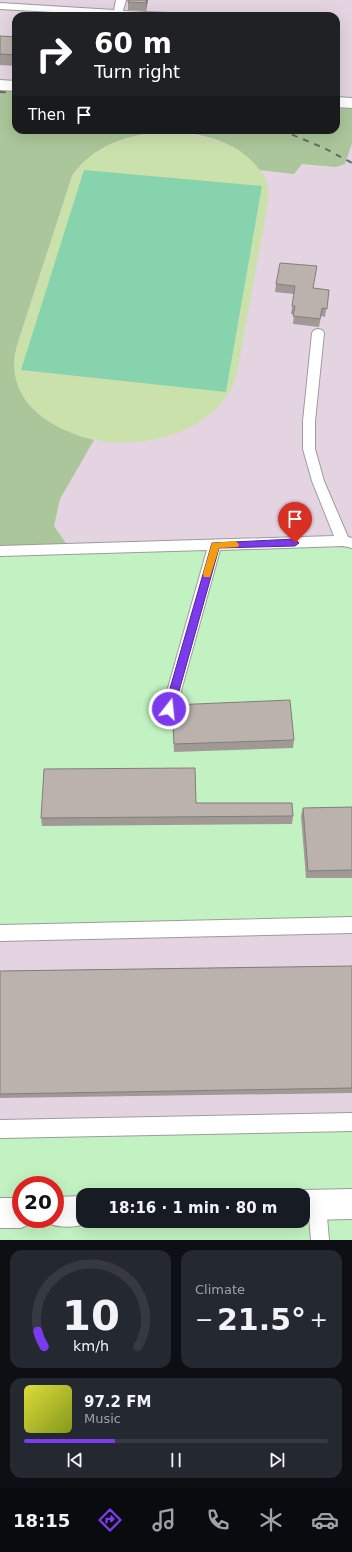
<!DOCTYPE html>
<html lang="en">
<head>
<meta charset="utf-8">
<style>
  body { margin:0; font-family:"DejaVu Sans",sans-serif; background:#242831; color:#f1f3f6; height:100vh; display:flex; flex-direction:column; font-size:15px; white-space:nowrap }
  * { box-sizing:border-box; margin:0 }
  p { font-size:13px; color:#9ea1a6 }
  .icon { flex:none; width:22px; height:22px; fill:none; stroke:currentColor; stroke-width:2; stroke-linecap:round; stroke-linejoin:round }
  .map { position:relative; height:1240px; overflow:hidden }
  .panel { display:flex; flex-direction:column; gap:10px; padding:10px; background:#0d0f14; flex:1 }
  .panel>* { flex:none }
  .top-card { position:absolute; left:12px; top:12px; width:328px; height:122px; border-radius:12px; box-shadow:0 4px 16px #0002; background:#202124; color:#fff; overflow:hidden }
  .speed { position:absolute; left:12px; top:1176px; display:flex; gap:8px; font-size:20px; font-weight:700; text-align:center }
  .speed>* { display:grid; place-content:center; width:52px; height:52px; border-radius:50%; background:#171b24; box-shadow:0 4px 16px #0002; line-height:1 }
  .speed .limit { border:6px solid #d22; background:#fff; color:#111 }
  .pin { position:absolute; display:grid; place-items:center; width:34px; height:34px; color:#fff; margin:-41px -17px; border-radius:50% 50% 50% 0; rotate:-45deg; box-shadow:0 0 4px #0007 }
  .pin .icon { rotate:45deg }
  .me { position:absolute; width:44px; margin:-22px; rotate:16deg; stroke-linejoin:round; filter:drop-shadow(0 0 3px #0008) }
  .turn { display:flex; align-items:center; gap:14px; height:84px; padding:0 16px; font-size:18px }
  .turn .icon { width:52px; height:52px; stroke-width:2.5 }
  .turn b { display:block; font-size:28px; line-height:34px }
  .then { display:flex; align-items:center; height:38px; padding:0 16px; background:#0003; gap:8px; font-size:15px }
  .big { font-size:30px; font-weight:700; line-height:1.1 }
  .panel .card { flex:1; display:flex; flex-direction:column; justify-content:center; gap:6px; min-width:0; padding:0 14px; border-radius:12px; background:#242831 }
  .panel .dial { align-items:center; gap:0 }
  .dial svg { height:104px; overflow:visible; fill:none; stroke:#363941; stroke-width:7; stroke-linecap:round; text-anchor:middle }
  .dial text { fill:#f1f3f6; stroke:none }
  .song { display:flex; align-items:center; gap:12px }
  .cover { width:48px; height:48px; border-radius:6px; background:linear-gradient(135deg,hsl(60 70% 55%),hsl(70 70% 35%)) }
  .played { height:4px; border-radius:2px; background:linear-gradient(90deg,#7c3aed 30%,#363941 30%) }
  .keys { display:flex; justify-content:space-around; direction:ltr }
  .heat { display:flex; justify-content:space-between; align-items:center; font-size:22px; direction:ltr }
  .panel .tiles { flex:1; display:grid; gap:10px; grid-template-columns:1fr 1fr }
  .card:last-child { grid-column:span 2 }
  .trip { position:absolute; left:76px; top:1188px; width:234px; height:40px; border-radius:12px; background:#171b24; box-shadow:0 4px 16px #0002; font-weight:700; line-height:40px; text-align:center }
  .menu { display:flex; height:64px; justify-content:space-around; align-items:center; background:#090b0e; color:#9ea1a6 }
  .menu .icon { width:28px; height:28px }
  .menu .on { color:#7c3aed }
  .menu b { font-size:18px; color:#f1f3f6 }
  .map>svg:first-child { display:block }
</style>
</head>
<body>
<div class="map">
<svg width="352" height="1240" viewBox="0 0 352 1240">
  <rect width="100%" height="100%" fill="#ebe7e1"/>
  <!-- industrial -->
  <path fill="#e4d4e2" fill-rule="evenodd" d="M0 0H352V1240H0ZM16 16H336V130H16ZM21 1185H55V1219H21ZM83 1195H303V1221H83Z"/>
  <!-- grass -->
  <path fill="#cbe1ac" d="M164 132C205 133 275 149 268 203L236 378C199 476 0 458 14 353L70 182C85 146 128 134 164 132Z"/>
  <!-- forest -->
  <path fill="#abc69a" d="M0 85 16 86V130H336V102L352 103V143L345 164 336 167 302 164 294 174 260 170C253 161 245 154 235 148 187 121 104 127 72 176L17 345C2 399 48 429 94 440L60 499 54 526 70 549 0 551Z"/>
  <!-- park -->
  <path fill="#c2f2c1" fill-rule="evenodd" d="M352 543V925L0 933V551Z
    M352 1122V1240H0V1129ZM21 1185H55V1219H21ZM83 1195H303V1221H83Z"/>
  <!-- pitch -->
  <path fill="#87d3ae" d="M84 170 262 186 226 392 21 370Z"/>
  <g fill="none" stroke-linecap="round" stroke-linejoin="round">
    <!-- service casing -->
    <g stroke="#9c9c9c" stroke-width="2">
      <path id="service" d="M116 0H126L123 11 169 13 174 16H122L0 9V3L114 10Z
        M318 329 322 330 324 333 315 421V449L324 481 348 537 352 538V548L343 546 220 550 176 709 174 714 169 715 164 714 162 709 207 550 0 556V546L334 536 312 481 303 449V421L312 333 314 330Z
        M352 917V933L0 941V925Z
        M352 1113V1131L0 1138V1120Z
        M317 1196 324 1198 326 1205 329 1240H311L308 1205 310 1198Z"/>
    </g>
    <!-- minor casing -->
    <g stroke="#9c9c9c" stroke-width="2">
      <path id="minor" d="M0 80 16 81V91L0 90Z
        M336 97 352 98V108L336 107Z
        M352 1189V1219L303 1220V1195H293L303 1190Z
        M83 1196V1221H93C78 1228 60 1229 45 1222L43 1219H55V1197Z
        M0 1198H21V1219H33L31 1223 21 1228H0Z"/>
    </g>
    <!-- service -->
    <use href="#service" fill="#fff" fill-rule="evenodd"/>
    <!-- minor -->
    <use href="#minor" fill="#fff" fill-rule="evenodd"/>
    <!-- rail -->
    <path stroke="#696969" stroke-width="2" stroke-dasharray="6 6" stroke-linecap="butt" d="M0 92 16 93
      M281 130 324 148 352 163"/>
  </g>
  <!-- wall -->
  <path fill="#a19996" d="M128 0H148L146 11 128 10Z
    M0 36 16 37V66L0 65Z
    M276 284 329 290 325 317 321 316 319 327 293 324 294 314H291L294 294 275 292Z
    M172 705 294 740 293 748 174 752Z
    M196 803 293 816 292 824 42 826 41 818Z
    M352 807V878H306L301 816 303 808Z
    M352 966V1093L0 1098V971Z"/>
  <!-- shaded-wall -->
  <path fill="#837d7a" d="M146 0H148L146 11Z"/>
  <!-- building -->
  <path fill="#bbb2ae" stroke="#837d7a" d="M128 0H146V3L128 2Z
    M0 36 16 37V55L0 54Z
    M280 263 317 266 313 288 329 290 327 309 322 308 320 319 293 316 295 306H292L295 286 276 284Z
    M290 700 294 740 174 744 172 705Z
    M195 768 196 803H292L293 816 41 818 44 769Z
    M352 807V870L308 871 303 808Z
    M352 966V1088L0 1094V971Z"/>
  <!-- route -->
  <path fill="#7c3aed" stroke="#51269a" d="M295 539 299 543 295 546 219 548 174 709 172 712 169 713 166 712 164 709 212 543Z"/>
  <!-- slow -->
  <path fill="#f59e0b" d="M235 541 239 544 238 547 219 548 210 577H204L203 574 212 543Z"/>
</svg>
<div class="speed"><div class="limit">20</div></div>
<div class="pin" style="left:295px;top:543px;background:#d93025"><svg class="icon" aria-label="arrive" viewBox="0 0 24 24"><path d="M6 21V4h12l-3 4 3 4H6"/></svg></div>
<svg class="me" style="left:169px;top:709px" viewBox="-20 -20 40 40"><circle r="17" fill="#7c3aed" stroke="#fff" stroke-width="3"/><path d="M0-11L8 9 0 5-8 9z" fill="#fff"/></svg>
<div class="trip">18:16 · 1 min · 80 m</div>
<div class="top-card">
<div class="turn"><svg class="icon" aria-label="right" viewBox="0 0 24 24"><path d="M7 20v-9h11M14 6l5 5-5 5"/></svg><div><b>60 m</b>Turn right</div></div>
<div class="then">Then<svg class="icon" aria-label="arrive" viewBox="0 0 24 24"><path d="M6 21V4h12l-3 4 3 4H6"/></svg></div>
</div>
</div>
<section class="panel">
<div class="tiles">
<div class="card dial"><svg viewBox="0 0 100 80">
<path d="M14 69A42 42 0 1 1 86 69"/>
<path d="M14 69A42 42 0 0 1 9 57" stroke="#7c3aed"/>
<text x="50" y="56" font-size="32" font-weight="700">10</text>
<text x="50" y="72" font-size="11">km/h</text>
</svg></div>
<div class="card"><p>Climate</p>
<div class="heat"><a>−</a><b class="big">21.5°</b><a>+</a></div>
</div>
<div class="card">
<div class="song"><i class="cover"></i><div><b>97.2 FM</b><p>Music</p></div></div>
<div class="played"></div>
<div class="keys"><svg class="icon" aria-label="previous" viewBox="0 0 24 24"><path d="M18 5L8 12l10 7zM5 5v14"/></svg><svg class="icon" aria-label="pause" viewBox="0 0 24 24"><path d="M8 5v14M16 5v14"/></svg><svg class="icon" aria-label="next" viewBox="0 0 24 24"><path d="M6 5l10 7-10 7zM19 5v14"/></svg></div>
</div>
</div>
</section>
<nav class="menu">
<b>18:15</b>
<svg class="icon on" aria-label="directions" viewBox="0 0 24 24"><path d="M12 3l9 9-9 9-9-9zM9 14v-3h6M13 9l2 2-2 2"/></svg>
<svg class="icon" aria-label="music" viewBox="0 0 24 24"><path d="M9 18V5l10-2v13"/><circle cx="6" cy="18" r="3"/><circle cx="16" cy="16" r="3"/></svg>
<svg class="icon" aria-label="phone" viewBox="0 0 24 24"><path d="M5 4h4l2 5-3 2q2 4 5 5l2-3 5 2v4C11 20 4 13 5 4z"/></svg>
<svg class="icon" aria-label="climate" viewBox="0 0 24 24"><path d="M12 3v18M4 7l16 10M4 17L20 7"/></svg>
<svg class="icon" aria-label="car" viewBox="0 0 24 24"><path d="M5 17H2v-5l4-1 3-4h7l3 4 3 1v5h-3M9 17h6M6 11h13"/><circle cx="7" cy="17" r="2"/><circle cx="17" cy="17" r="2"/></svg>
</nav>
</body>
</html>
